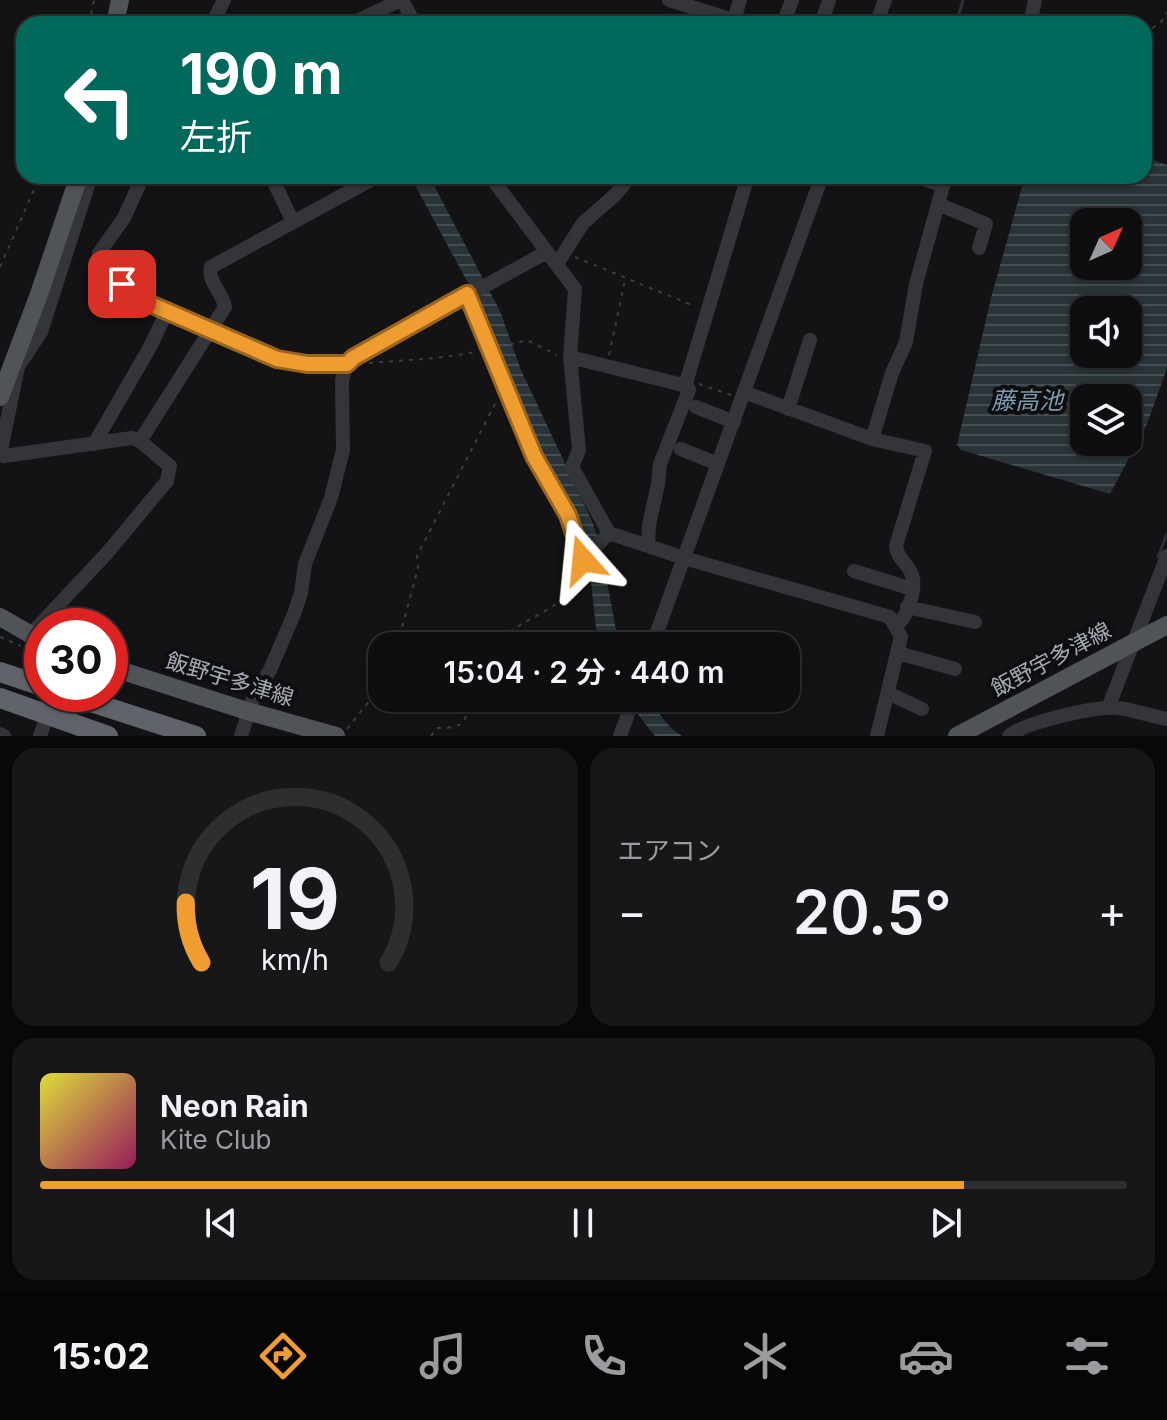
<!DOCTYPE html>
<html lang="ja">
<head>
<meta charset="utf-8">
<style>
  body { margin:0; font-family:Inter,"Noto Sans JP",sans-serif; background:#171719; color:#f1f3f6; height:100vh; display:flex; flex-direction:column; font-size:30px; white-space:nowrap }
  * { box-sizing:border-box; margin:0 }
  p { font-size:26px; color:#9b9c9f }
  .icon { flex:none; width:44px; height:44px; fill:none; stroke:currentColor; stroke-width:2; stroke-linecap:round; stroke-linejoin:round }
  .map { position:relative; height:736px; overflow:hidden }
  .panel { display:flex; flex-direction:column; gap:12px; padding:12px; background:#080809; flex:1 }
  .panel>* { flex:none }
  .banner { position:absolute; left:16px; top:16px; width:1136px; height:168px; border-radius:24px; box-shadow:0 2px 6px #0004,0 0 0 2px #2e2e30; background:#00695c; color:#fff; overflow:hidden }
  .needle { width:52px; rotate:45deg }
  .tools { position:absolute; left:1070px; top:208px; display:grid; gap:16px }
  .tools a { display:grid; place-items:center; width:72px; height:72px; border-radius:16px; background:#0e0e10; box-shadow:0 2px 6px #0004,0 0 0 2px #2e2e30; font-size:40px }
  .speed { position:absolute; left:24px; top:608px; display:flex; gap:16px; font-size:40px; font-weight:700; text-align:center }
  .speed>* { display:grid; place-content:center; width:104px; height:104px; border-radius:50%; background:#0e0e10; box-shadow:0 2px 6px #0004,0 0 0 2px #2e2e30; line-height:1 }
  .speed .limit { border:12px solid #d22; background:#fff; color:#111 }
  .pin { position:absolute; display:grid; place-items:center; width:68px; height:68px; color:#fff; margin:-34px; border-radius:16px; box-shadow:0 4px 12px #0006 }
  .me { position:absolute; width:88px; margin:-44px; rotate:342deg; stroke-linejoin:round; filter:drop-shadow(0 0 6px #0008) }
  .turn { display:flex; align-items:center; gap:28px; height:168px; padding:0 32px; font-size:36px }
  .turn .icon { width:104px; height:104px; stroke-width:2.5 }
  .turn b { display:block; font-size:56px; line-height:68px }
  .big { font-size:60px; font-weight:600; line-height:1.1 }
  .panel .widget { flex:1; display:flex; flex-direction:column; justify-content:center; gap:12px; min-width:0; padding:0 28px; border-radius:24px; background:#171719 }
  .panel .dial { align-items:center; gap:0 }
  .dial svg { height:208px; overflow:visible; fill:none; stroke:#2e2e30; stroke-width:7; stroke-linecap:round; text-anchor:middle }
  .dial text { fill:#f1f3f6; stroke:none }
  .song { display:flex; align-items:center; gap:24px }
  .cover { width:96px; height:96px; border-radius:12px; background:linear-gradient(135deg,hsl(60 70% 55%),hsl(330 70% 35%)) }
  .played { height:8px; border-radius:4px; background:linear-gradient(90deg,#ef9c30 85%,#2e2e30 85%) }
  .keys { display:flex; justify-content:space-around; direction:ltr }
  .heat { display:flex; justify-content:space-between; align-items:center; font-size:44px; direction:ltr }
  .panel .tiles { flex:1; display:grid; gap:12px; grid-template-columns:1fr 1fr }
  .widget:last-child { grid-column:span 2 }
  .trip { position:absolute; left:368px; top:632px; width:432px; height:80px; border-radius:24px; background:#0e0e10; box-shadow:0 2px 6px #0004,0 0 0 2px #2e2e30; font-weight:600; line-height:80px; text-align:center }
  .tabs { display:flex; height:128px; justify-content:space-around; align-items:center; background:#060606; color:#9b9c9f }
  .tabs .icon { width:56px; height:56px }
  .tabs .current { color:#ef9c30 }
  .tabs b { font-size:36px; color:#f1f3f6 }
  .map>svg:first-child { display:block }
</style>
</head>
<body>
<div class="map">
<svg width="1167" height="736" viewBox="0 0 1167 736">
  <defs>
    <pattern id="water-rules" width="6" height="5" patternUnits="userSpaceOnUse" patternTransform="scale(2)"><rect width="6" height="5" fill="#293338"/><path d="M0 2.5h6" fill="none" stroke="#454e53"/></pattern>
  </defs>
  <rect width="100%" height="100%" fill="#131315"/>
  <!-- water -->
  <path fill="url(#water-rules)" fill-rule="evenodd" d="M1144 157 1167 165V368L1147 424 1110 494 961 450 957 445 991 298 1025 176H1144ZM1084 222H1128V266H1084ZM1084 310H1128V354H1084ZM1084 398H1128V442H1084Z
    M410 176H429L500 311 521 370 592 521 600 544 619 646H602L596 628 591 582 575 526 545 467 468 283Z
    M625 698H646L671 728 682 736H655Z"/>
  <g fill="none" stroke-linecap="round" stroke-linejoin="round">
    <!-- stream -->
    <path stroke="#293338" stroke-width="3" d="M956 24 963 0
      M1158 557 1167 534"/>
    <!-- minor-tunnel -->
    <path stroke="#303135" stroke-width="14" stroke-dasharray="14 7" stroke-linecap="butt" d="M45 722 55 694"/>
    <!-- path -->
    <path stroke="#3a3c40" stroke-width="2" stroke-dasharray="4 6" stroke-linecap="butt" d="M89 24 94 0
      M1144 34 1161 22 1167 12
      M575 257 694 306
      M0 267 40 176
      M500 347 527 340 557 355
      M609 355 625 280
      M369 363 436 358 478 352
      M699 384 731 395
      M0 637 21 646
      M397 646 418 568 417 556 497 400
      M495 646C523 613 567 613 579 573
      M347 729 374 695 382 677
      M431 736 437 728C465 728 464 724 472 698"/>
    <!-- minor -->
    <path stroke="#343539" stroke-width="14" d="M402 0 415 24
      M669 0 746 24
      M734 20 740 0
      M212 24 224 0
      M351 24 401 0
      M783 24 792 0
      M821 24 829 1
      M876 24 885 0
      M1030 24 1035 0
      M143 176 124 218 99 253 122 284 141 300 277 359 307 364H347
      M271 176 293 222
      M490 176 575 289 570 357 579 450 572 467 609 533 684 558 890 617 901 637 877 736
      M915 176 943 186
      M938 204 986 224 979 248
      M557 264 583 223 615 195 631 176
      M467 294 534 456 568 515 583 560 609 533
      M570 357 687 386
      M16 366 18 367 1 450 4 456 132 438 140 441
      M18 367 41 332 91 176
      M744 392 872 439 925 451 896 546C897 559 908 563 912 575 917 589 907 617 897 625
      M696 407 734 422
      M788 409 810 340
      M872 439 892 373 906 342 916 284 943 186 948 176
      M94 444 150 347 167 311
      M681 449 718 464
      M648 546 649 525 658 484 660 464 689 390 686 383 748 176
      M854 571 912 589
      M907 607 975 622
      M31 634 108 552 167 481 170 466 140 441 225 307C223 293 207 281 211 267L378 176
      M652 646 822 176
      M898 653 955 669
      M888 693 922 709
      M1108 708 1167 556
      M0 734 4 736
      M40 736 45 722
      M241 736 255 693 270 670 294 614 301 593 305 564 331 498 343 450 342 380 347 364 353 358 547 252
      M620 736 634 698
      M1009 736C1025 722 1096 706 1118 708 1134 710 1151 716 1167 719"/>
    <!-- major -->
    <path stroke="#505358" stroke-width="18" d="M115 24 120 0
      M0 397 38 297 79 176
      M0 617 42 641
      M110 667 247 711 336 736
      M957 736 1167 625"/>
    <!-- highway -->
    <path stroke="#60646a" stroke-width="20" d="M0 672 42 686
      M66 694 196 736
      M0 698 108 736"/>
  </g>
  <g fill="none" stroke-linecap="round" stroke-linejoin="round">
    <!-- route casing -->
    <g stroke="#9b651f" stroke-width="20">
      <path id="route" d="M122 284 141 300 277 359 307 364H347L353 358 467 294 534 456 568 515 583 560"/>
    </g>
    <!-- route -->
    <use href="#route" stroke="#ef9c30" stroke-width="14"/>
  </g>
  <g text-anchor="middle" stroke-width="8" stroke-linejoin="round" paint-order="stroke">
    <!-- street labels -->
    <g font-size="22" fill="#a5abb5" stroke="#0e0e10">
      <text transform="translate(1051 659) rotate(-28)" y="8">飯野宇多津線</text>
      <text transform="translate(230 679) rotate(17)" y="8">飯野宇多津線</text>
    </g>
    <!-- water labels -->
    <g font-size="24" font-style="italic" fill="#7c9cb0" stroke="#0e0e10">
      <text x="1027" y="409">藤高池</text>
    </g>
  </g>
</svg>
<div class="tools">
<a><svg class="needle" viewBox="-14 -14 28 28"><path d="M0-13l5 13h-10z" fill="#e53935"/><path d="M0 13l5-13h-10z" fill="#9b9c9f"/></svg></a>
<a><svg class="icon" aria-label="sound" viewBox="0 0 24 24"><path d="M4 9h4l5-4v14l-5-4H4zM17 9q2 3 0 6"/></svg></a>
<a><svg class="icon" aria-label="layers" viewBox="0 0 24 24"><path d="M12 4l9 5-9 5-9-5zM3 14l9 5 9-5"/></svg></a>
</div>
<div class="speed"><div class="limit">30</div></div>
<div class="pin" style="left:122px;top:284px;background:#d93025"><svg class="icon" aria-label="arrive" viewBox="0 0 24 24"><path d="M6 21V4h12l-3 4 3 4H6"/></svg></div>
<svg class="me" style="left:583px;top:560px" viewBox="-20 -20 40 40"><path d="M0-17L14 15 0 8-14 15z" fill="#ef9c30" stroke="#fff" stroke-width="4"/></svg>
<div class="trip">15:04 · 2 分 · 440 m</div>
<div class="banner">
<div class="turn"><svg class="icon" aria-label="left" viewBox="0 0 24 24"><path d="M17 20v-9H6M10 6l-5 5 5 5"/></svg><div><b>190 m</b>左折</div></div>
</div>
</div>
<section class="panel">
<div class="tiles">
<div class="widget dial"><svg viewBox="0 0 100 80">
<path d="M14 69A42 42 0 1 1 86 69"/>
<path d="M14 69A42 42 0 0 1 8 46" stroke="#ef9c30"/>
<text x="50" y="56" font-size="32" font-weight="700">19</text>
<text x="50" y="72" font-size="11">km/h</text>
</svg></div>
<div class="widget"><p>エアコン</p>
<div class="heat"><a>−</a><b class="big">20.5°</b><a>+</a></div>
</div>
<div class="widget">
<div class="song"><i class="cover"></i><div><b>Neon Rain</b><p>Kite Club</p></div></div>
<div class="played"></div>
<div class="keys"><svg class="icon" aria-label="previous" viewBox="0 0 24 24"><path d="M18 5L8 12l10 7zM5 5v14"/></svg><svg class="icon" aria-label="pause" viewBox="0 0 24 24"><path d="M8 5v14M16 5v14"/></svg><svg class="icon" aria-label="next" viewBox="0 0 24 24"><path d="M6 5l10 7-10 7zM19 5v14"/></svg></div>
</div>
</div>
</section>
<nav class="tabs">
<b>15:02</b>
<svg class="icon current" aria-label="directions" viewBox="0 0 24 24"><path d="M12 3l9 9-9 9-9-9zM9 14v-3h6M13 9l2 2-2 2"/></svg>
<svg class="icon" aria-label="music" viewBox="0 0 24 24"><path d="M9 18V5l10-2v13"/><circle cx="6" cy="18" r="3"/><circle cx="16" cy="16" r="3"/></svg>
<svg class="icon" aria-label="phone" viewBox="0 0 24 24"><path d="M5 4h4l2 5-3 2q2 4 5 5l2-3 5 2v4C11 20 4 13 5 4z"/></svg>
<svg class="icon" aria-label="climate" viewBox="0 0 24 24"><path d="M12 3v18M4 7l16 10M4 17L20 7"/></svg>
<svg class="icon" aria-label="car" viewBox="0 0 24 24"><path d="M5 17H2v-5l4-1 3-4h7l3 4 3 1v5h-3M9 17h6M6 11h13"/><circle cx="7" cy="17" r="2"/><circle cx="17" cy="17" r="2"/></svg>
<svg class="icon" aria-label="filters" viewBox="0 0 24 24"><path d="M4 7h16M4 17h16"/><circle cx="9" cy="7" r="2"/><circle cx="15" cy="17" r="2"/></svg>
</nav>
</body>
</html>
